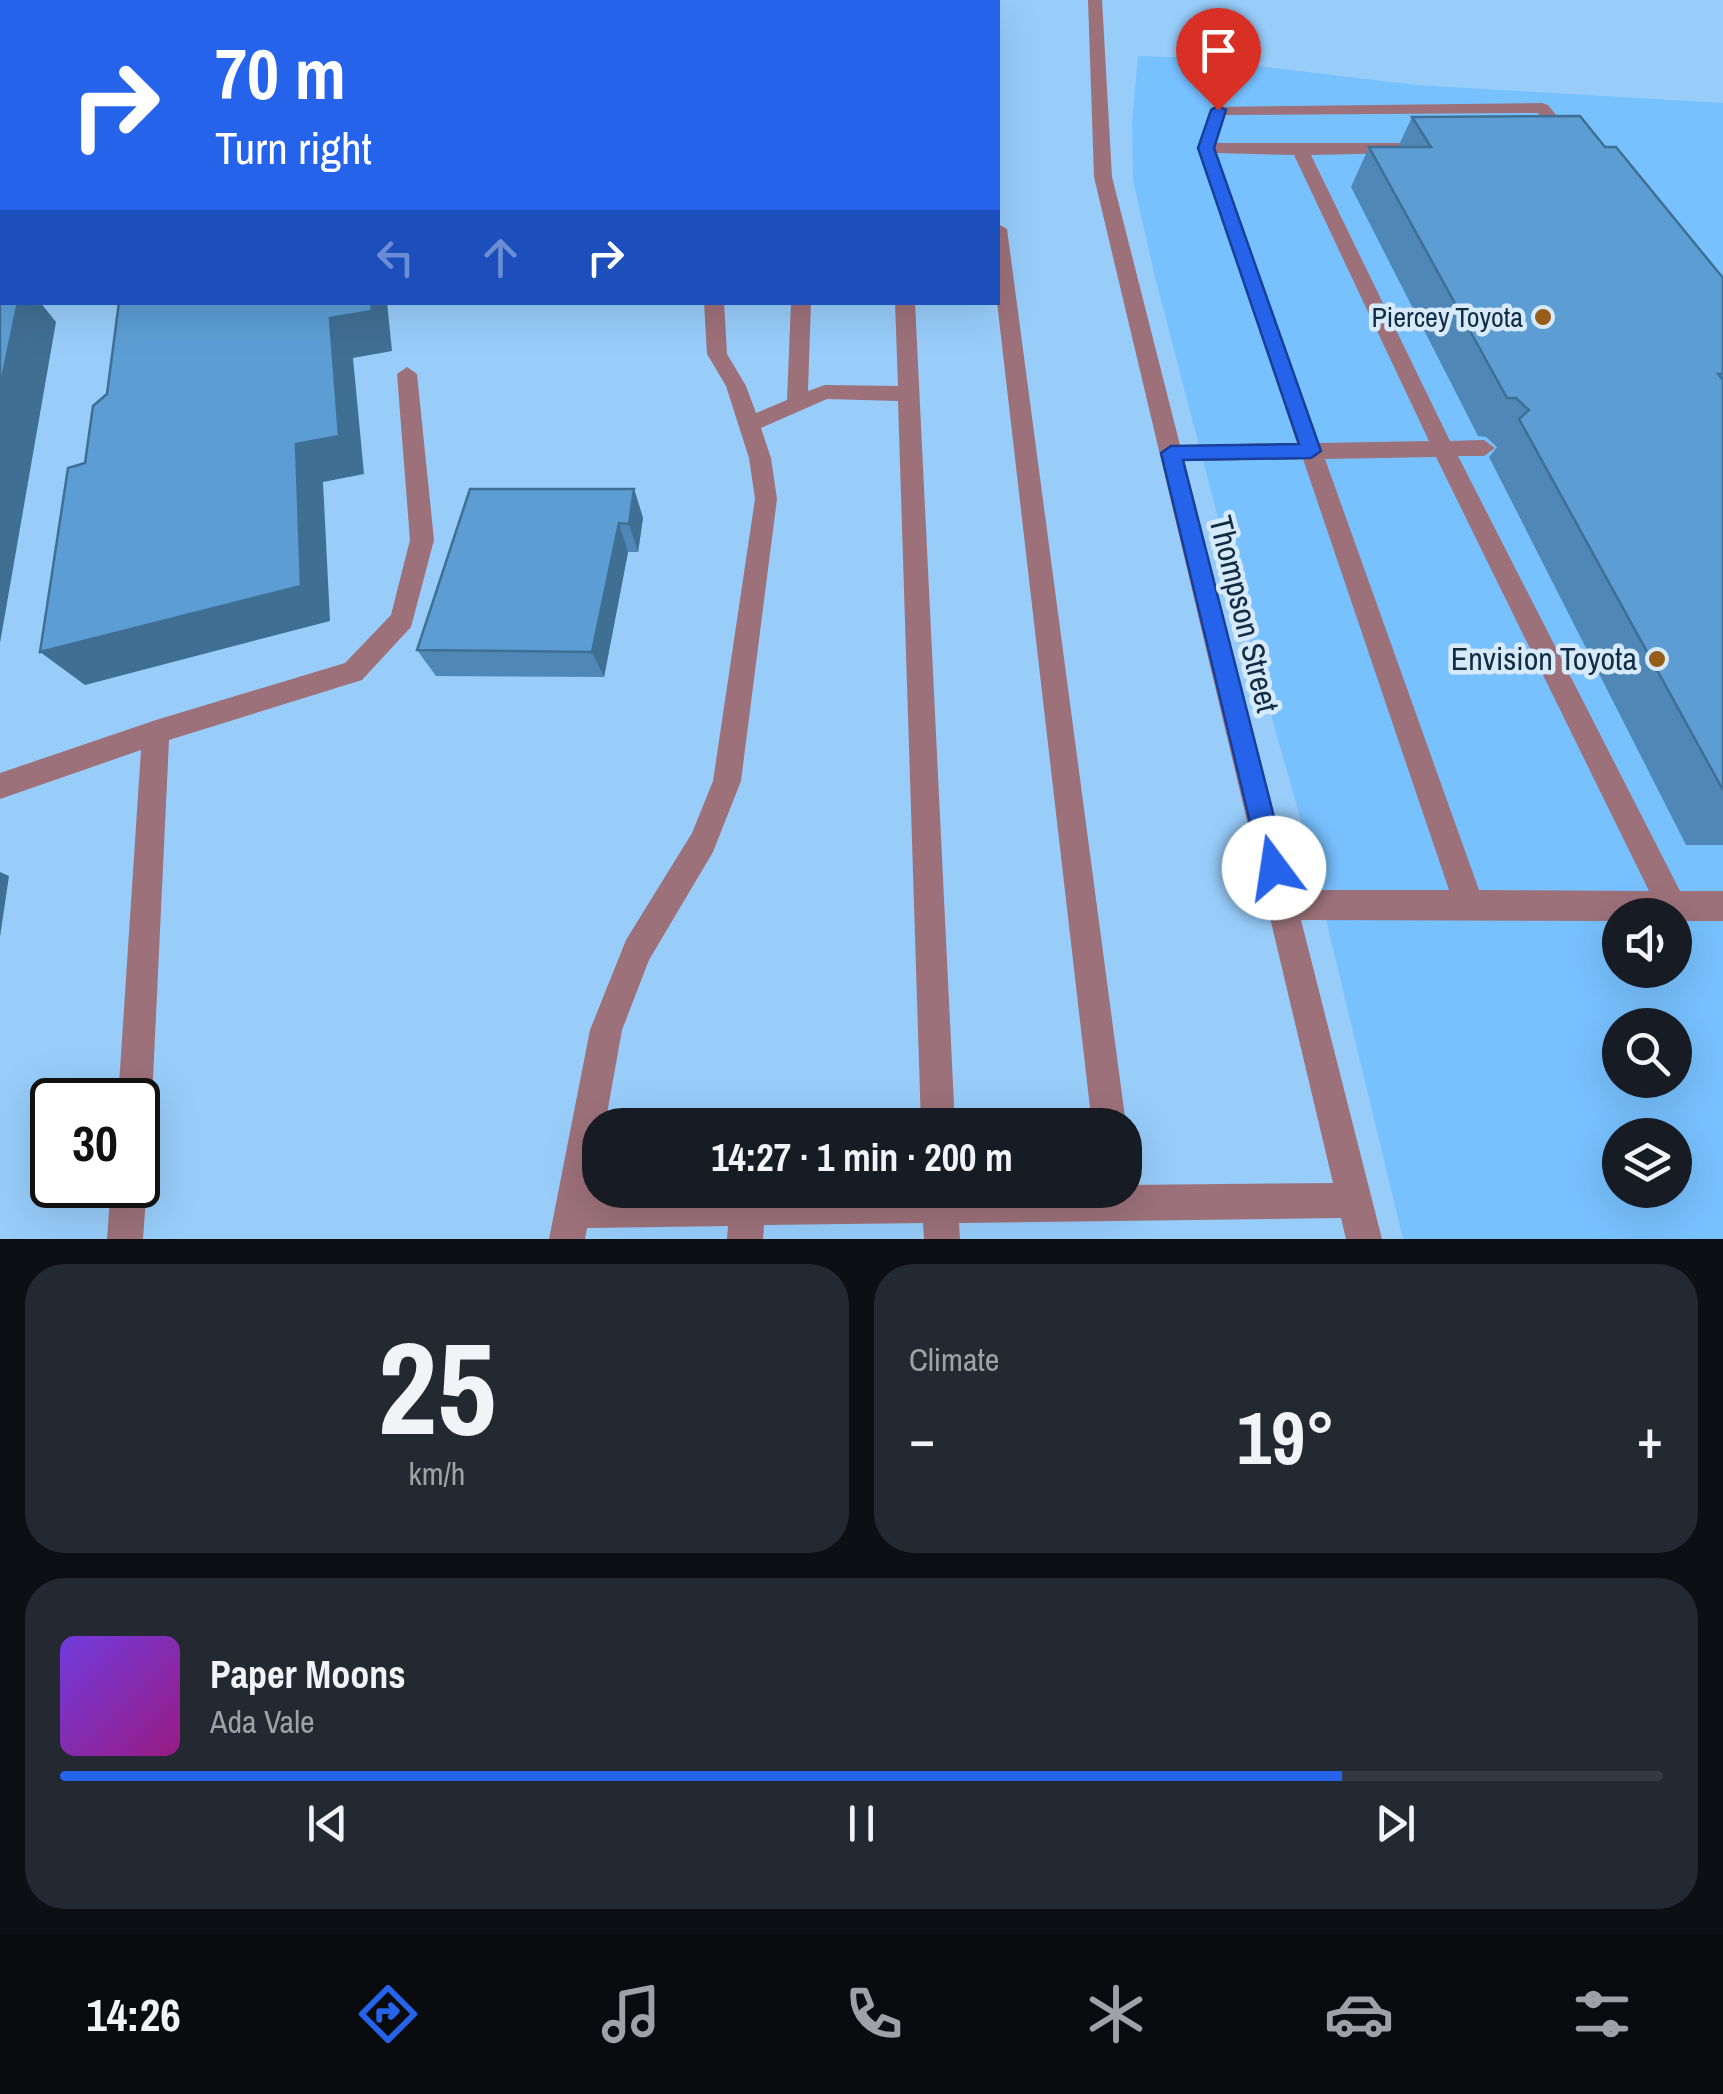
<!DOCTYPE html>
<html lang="en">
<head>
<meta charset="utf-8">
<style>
  body { margin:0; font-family:"Archivo Narrow",sans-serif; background:#242831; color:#f1f3f6; height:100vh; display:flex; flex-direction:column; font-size:38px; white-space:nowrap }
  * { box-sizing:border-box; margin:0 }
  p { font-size:32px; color:#9ea1a6 }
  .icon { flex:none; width:55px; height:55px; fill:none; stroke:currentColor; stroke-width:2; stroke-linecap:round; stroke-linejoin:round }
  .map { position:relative; height:1239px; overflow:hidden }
  .side { display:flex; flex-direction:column; gap:25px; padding:25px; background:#0d0f14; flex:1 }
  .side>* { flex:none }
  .guide { position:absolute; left:0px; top:0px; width:1000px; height:305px; box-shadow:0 10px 40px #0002; background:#2563eb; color:#fff; overflow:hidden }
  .buttons { position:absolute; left:1602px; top:898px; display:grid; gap:20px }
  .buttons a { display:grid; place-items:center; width:90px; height:90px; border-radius:50%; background:#171b24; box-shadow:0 10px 40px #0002; font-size:50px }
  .speed { position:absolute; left:30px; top:1078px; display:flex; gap:20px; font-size:50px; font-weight:700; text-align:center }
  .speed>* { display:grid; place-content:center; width:130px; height:130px; border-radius:50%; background:#171b24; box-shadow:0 10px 40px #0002; line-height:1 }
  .speed .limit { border:5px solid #111; border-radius:15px; background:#fff; color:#111 }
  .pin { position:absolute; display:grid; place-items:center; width:85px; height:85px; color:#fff; margin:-102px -42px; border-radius:50% 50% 50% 0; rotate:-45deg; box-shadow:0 0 10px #0007 }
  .pin .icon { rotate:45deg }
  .me { position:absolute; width:110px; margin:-55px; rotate:346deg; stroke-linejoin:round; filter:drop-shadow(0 0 8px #0008) }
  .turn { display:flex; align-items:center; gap:35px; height:210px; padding:0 50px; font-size:45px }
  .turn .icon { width:130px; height:130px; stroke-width:2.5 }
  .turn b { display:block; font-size:70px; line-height:85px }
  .lanes { display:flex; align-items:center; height:95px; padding:0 50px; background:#0003; justify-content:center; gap:50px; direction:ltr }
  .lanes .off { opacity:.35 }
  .big { font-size:75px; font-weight:700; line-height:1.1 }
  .side .widget { flex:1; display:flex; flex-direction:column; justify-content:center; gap:15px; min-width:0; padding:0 35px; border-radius:40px; background:#242831 }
  .side .dial { align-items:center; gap:0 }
  .dial b { font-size:130px; line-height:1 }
  .song { display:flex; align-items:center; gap:30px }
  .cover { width:120px; height:120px; border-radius:15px; background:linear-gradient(135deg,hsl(260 70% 55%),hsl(310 70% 35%)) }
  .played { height:10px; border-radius:5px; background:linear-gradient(90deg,#2563eb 80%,#363941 80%) }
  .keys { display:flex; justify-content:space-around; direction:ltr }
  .heat { display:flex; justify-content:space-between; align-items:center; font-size:55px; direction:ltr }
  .side .tiles { flex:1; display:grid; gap:25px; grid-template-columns:1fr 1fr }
  .widget:last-child { grid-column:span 2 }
  .trip { position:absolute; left:582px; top:1108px; width:560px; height:100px; border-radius:40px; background:#171b24; box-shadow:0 10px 40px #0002; font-weight:700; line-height:100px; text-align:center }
  .menu { display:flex; height:160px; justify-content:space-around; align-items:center; background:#090b0e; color:#9ea1a6 }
  .menu .icon { width:70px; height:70px }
  .menu .selected { color:#2563eb }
  .menu b { font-size:45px; color:#f1f3f6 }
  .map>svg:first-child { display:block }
</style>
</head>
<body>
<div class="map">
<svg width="1723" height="1239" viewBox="0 0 1723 1239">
  <rect width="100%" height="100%" fill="#98cdfa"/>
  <!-- built -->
  <path fill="#77c1fe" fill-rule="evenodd" d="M1138 56 1192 58 1416 85 1723 103V1239H1403L1308 845 1252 648 1155 277 1133 180 1132 124ZM1620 915H1675V970H1620ZM1620 1025H1675V1080H1620ZM1620 1135H1675V1190H1620Z"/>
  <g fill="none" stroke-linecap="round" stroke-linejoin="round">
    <!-- minor -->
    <path fill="#9d717a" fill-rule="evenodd" d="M760 0H780L781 2H762Z
      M1088 0H1102L1112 177 1180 445 1297 443 1198 148 1212 107 1542 103 1548 105 1577 141 1563 144 1538 113 1224 115 1216 143H1403L1411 148 1403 153 1311 155 1450 441 1484 440 1495 448 1484 456H1458L1680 891H1723V921H1675V915H1620V921L1301 920 1382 1239H1346L1341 1218 959 1223 960 1239H924L923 1223 764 1225 763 1239H727L728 1226 587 1228 585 1239H549L590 1030 626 940 692 833 713 781 755 499 749 458 726 386 707 354 704 302H724L727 354 746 386 756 413 787 400 791 302H811L808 391 825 385 898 386 895 302H915L955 1125H921L898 401 827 399 761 428 771 458 777 499 741 781 713 852 649 960 622 1030 605 1125H600L593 1192 1125 1190V1185L1333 1183 1094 177ZM1216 153 1294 155 1429 441 1319 443ZM1436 457 1649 891 1479 890 1325 459ZM1303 459 1449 890H1293L1184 461Z
      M2 135V145L0 146V136Z
      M998 224 1007 229 1126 1125 1125 1128 1092 1125 997 302Z
      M407 367 417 374 434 540 411 627 362 680 169 740 152 1100 147 1112 138 1116V1100H118L141 750 0 799V773L156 720 345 663 391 615 410 540 397 374Z
      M138 1171 147 1185 143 1239H107L111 1185H138Z"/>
  </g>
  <!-- wall -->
  <path fill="#4f88b6" d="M1412 117 1605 147 1723 278V845H1686L1489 457 1497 447 1486 437 1478 436 1351 187 1369 147H1398Z
    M634 489 643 518 638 552H628L604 677 436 676 417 650Z"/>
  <!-- shaded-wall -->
  <path fill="#406f94" d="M107 0H165L161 2H103Z
    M314 0H339L338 2H313Z
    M2 73V116L0 117V75Z
    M0 225 2 228V256L0 266Z
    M18 302H40L56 322 0 643V388Z
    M371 302H387L392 351 353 358 364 474 323 482 330 621 85 685 40 652 296 444 330 318Z
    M634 489 643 518 638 552 629 524Z
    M619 523 628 552 604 677 592 652Z
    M0 872 9 876 0 937Z"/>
  <!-- building -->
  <path fill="#5c9ed4" stroke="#406f94" stroke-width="2.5" d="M0 0H107L103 2H2V73L0 74Z
    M249 0H314L313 2H248Z
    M1580 116 1605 147H1616L1723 278V374H1718L1723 380V790L1519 419 1529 410 1516 398H1507L1369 147H1431L1412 117Z
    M0 287H2V302H18L0 388Z
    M119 302H371L372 311 330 318 339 436 296 444 301 586 40 652 68 468 85 463 93 406 107 394Z
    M470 489H634L629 524 619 523 592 652 417 650Z"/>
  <!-- route -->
  <path fill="#2563eb" stroke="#184099" stroke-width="2.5" d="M1218 106 1226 110 1214 148 1321 451 1311 458 1183 460 1287 868 1283 877 1274 881 1265 877 1261 868 1161 453 1171 446 1299 444 1198 148 1211 110Z"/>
  <!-- markers -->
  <g fill="#965d19" stroke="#d6eafb" stroke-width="4">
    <circle cx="1543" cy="317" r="10"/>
    <circle cx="1657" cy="659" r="10"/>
  </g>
  <g text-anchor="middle" stroke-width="9" stroke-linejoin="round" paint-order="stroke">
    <!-- far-poi labels -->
    <g font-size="28" fill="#112d43" stroke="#d6eafb" text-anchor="end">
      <text x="1523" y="327">Piercey Toyota</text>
    </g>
    <!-- street labels -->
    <g font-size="32" fill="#112d43" stroke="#d6eafb">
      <text transform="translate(1244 614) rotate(76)" y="11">Thompson Street</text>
    </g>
    <!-- poi labels -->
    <g font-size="32" fill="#112d43" stroke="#d6eafb" text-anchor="end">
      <text x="1637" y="670">Envision Toyota</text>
    </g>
  </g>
</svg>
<div class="buttons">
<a><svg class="icon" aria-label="sound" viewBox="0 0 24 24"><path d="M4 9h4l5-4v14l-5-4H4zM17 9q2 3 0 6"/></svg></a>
<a><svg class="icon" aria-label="search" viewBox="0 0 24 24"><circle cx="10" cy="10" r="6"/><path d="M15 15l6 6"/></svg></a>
<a><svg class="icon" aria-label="layers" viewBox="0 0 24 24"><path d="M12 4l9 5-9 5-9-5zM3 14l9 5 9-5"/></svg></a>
</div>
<div class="speed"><div class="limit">30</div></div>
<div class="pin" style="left:1218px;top:110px;background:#d93025"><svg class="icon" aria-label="arrive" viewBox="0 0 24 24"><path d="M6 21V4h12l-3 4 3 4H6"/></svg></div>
<svg class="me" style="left:1274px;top:868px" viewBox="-20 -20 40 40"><circle r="19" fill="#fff"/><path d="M0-13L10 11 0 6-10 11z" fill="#2563eb"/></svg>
<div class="trip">14:27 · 1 min · 200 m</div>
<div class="guide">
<div class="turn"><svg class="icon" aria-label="right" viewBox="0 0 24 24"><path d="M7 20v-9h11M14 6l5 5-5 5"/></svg><div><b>70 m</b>Turn right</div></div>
<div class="lanes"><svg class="icon off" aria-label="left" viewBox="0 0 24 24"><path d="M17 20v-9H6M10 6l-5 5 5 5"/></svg><svg class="icon off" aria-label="ahead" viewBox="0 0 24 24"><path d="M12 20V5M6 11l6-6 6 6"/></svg><svg class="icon" aria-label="right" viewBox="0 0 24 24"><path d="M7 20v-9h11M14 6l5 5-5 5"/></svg></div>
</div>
</div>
<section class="side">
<div class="tiles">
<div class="widget dial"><b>25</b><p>km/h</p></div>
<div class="widget"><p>Climate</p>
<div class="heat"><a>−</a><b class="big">19°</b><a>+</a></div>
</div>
<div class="widget">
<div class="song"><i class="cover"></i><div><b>Paper Moons</b><p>Ada Vale</p></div></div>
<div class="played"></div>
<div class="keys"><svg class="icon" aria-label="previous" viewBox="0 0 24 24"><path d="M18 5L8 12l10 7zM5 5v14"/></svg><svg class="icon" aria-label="pause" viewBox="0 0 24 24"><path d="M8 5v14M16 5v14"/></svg><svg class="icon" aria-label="next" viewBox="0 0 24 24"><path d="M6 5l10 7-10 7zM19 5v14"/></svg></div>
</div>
</div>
</section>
<nav class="menu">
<b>14:26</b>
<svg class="icon selected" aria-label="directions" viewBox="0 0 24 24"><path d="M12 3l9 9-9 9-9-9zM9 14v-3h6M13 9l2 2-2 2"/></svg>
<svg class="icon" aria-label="music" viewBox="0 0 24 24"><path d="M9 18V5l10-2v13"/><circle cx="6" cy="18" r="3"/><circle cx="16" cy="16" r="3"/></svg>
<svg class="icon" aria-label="phone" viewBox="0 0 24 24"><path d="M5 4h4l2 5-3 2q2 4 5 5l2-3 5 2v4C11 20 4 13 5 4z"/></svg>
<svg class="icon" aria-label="climate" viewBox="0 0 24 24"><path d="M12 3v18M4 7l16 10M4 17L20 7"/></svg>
<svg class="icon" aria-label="car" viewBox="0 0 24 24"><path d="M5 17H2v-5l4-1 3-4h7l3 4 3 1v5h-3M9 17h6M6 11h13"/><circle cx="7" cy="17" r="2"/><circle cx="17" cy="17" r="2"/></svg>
<svg class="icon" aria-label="filters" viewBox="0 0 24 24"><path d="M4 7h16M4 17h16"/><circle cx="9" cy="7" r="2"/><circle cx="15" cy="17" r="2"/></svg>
</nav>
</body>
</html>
